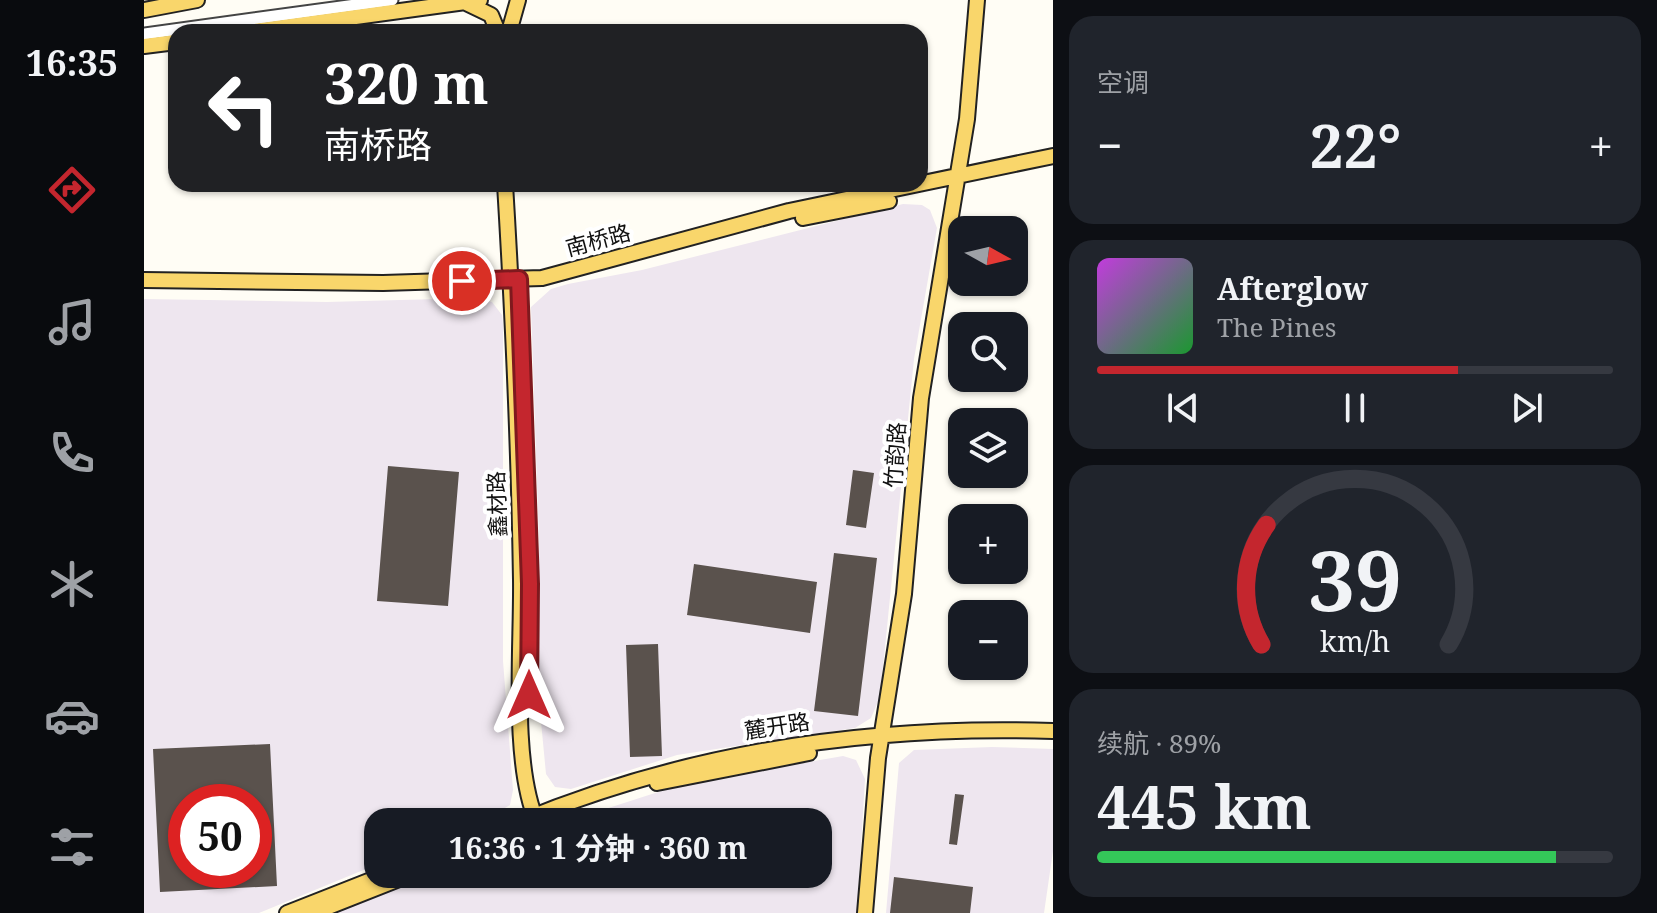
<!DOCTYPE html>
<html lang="zh">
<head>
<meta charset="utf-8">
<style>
  body { margin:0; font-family:"Noto Serif","Noto Sans SC",serif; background:#20242c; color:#f1f3f6; height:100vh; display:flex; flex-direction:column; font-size:30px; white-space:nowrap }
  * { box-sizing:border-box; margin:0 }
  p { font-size:26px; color:#9ea1a6 }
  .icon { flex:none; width:44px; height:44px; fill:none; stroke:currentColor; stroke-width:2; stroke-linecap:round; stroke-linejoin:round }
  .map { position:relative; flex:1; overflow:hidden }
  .details { display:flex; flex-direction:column; gap:16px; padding:16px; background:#0d0f14; width:604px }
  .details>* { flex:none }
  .banner { position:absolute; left:24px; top:24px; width:760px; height:168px; border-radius:24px; box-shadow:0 2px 6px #0004; background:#202124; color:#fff; overflow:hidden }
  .needle { width:52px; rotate:98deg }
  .controls { position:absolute; left:804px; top:216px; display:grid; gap:16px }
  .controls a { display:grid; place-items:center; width:80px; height:80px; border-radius:16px; background:#171b24; box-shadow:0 2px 6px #0004; font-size:40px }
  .speed { position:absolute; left:24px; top:784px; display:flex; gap:16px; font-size:40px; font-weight:700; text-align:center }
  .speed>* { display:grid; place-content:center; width:104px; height:104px; border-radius:50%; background:#171b24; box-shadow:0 2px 6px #0004; line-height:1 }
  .speed .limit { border:12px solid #d22; background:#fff; color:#111 }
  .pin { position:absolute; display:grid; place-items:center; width:68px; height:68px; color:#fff; margin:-34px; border:4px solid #fff; border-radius:50%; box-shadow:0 2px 8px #0007 }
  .me { position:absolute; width:88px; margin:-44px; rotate:0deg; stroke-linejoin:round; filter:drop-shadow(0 0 6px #0008) }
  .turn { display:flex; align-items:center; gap:28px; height:168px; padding:0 24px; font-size:36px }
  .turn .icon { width:104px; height:104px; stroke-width:2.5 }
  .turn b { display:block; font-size:56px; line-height:68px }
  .big { font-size:60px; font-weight:700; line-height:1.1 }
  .details .tile { flex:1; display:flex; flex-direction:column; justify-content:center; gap:12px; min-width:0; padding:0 28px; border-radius:24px; background:#20242c }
  .details .dial { align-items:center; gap:0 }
  .dial svg { height:208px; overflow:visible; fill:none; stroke:#363941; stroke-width:7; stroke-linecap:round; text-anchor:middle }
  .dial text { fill:#f1f3f6; stroke:none }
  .song { display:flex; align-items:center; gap:24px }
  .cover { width:96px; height:96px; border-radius:12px; background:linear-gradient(135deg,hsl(290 70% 55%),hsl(130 70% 35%)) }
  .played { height:8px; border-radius:4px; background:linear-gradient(90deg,#c4262e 70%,#363941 70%) }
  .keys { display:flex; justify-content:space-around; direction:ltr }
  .heat { display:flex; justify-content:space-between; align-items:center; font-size:44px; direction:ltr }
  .charge { height:12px; border-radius:6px; background:linear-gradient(90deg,#34c759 89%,#363941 0) }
  .trip { position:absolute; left:220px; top:808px; width:468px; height:80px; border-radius:24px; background:#171b24; box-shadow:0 2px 6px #0004; font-weight:700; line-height:80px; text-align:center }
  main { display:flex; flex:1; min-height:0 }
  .tab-bar { display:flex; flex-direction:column; width:144px; justify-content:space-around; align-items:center; background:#090b0e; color:#9ea1a6 }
  .tab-bar .icon { width:56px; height:56px }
  .tab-bar .current { color:#c4262e }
  .tab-bar b { font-size:36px; color:#f1f3f6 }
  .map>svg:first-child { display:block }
</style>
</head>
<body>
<main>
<nav class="tab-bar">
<b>16:35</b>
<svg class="icon current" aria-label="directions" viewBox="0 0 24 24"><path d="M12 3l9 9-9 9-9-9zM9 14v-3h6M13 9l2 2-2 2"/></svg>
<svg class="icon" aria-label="music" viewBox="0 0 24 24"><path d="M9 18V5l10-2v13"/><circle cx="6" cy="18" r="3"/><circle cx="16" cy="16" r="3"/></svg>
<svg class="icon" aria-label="phone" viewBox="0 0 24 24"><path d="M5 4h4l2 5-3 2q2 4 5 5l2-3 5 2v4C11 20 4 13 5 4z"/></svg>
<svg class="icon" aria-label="climate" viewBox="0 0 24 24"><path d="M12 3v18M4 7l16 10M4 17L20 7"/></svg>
<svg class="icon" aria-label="car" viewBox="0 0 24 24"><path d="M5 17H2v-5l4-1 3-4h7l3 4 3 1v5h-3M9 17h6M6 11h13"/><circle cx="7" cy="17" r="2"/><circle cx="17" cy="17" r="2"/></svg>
<svg class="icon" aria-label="filters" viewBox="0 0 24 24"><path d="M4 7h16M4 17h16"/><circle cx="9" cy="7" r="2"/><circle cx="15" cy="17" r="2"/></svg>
</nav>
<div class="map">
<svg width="909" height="913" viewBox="0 0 909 913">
  <rect width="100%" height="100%" fill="#fffdf5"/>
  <!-- industrial -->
  <path fill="#eee6ef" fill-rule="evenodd" d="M759 204 778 205 786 210 793 228 770 359 736 697 727 718 711 728 533 755 427 789 411 787 402 774 394 690 395 543 387 307 407 289 424 284 498 270Z
    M330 298 348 302 358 315 359 325V661L369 790 366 805 337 822H234V864L115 913H0V299L183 302ZM42 802H110V870H42Z
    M848 747 909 749V851L900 913H742L755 763 770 750Z
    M699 756 712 760 721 779 713 913H190L289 874H674V822H421L539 784Z"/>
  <!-- building -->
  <path fill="#5a524d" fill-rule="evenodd" d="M244 466 315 472 304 606 233 601Z
    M709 470 730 473 722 528 702 525Z
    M690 553 733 558 714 716 670 711Z
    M550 564 673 582 666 633 543 615Z
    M514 644 518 756 486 757 482 645Z
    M126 744 133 886 16 892 9 749ZM42 802H110V870H42Z
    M811 794 820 795 813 845 805 844Z
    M750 877 829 887 826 913H746Z"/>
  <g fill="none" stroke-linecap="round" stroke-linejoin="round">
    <!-- minor casing -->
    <g stroke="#444" stroke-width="15">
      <path id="minor" d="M0 34 248 0"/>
    </g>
    <!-- major casing -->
    <g stroke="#222" stroke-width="18">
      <path id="major" d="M322 3 347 15 354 32
        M0 10 53 0
        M103 32 336 0
        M365 32 374 0
        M0 46 32 42
        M361 184C369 316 375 448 377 580 378 647 367 762 393 822
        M659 218 745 201
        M0 280 239 283 398 278 645 211 909 156
        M513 783 665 753
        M375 822C546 751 725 725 909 731
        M143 913 237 876
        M169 913 268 874
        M721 913 734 758 760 594 777 398 823 119 833 0"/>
    </g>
    <!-- minor -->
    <use href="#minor" stroke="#fff" stroke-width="11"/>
    <!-- major -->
    <use href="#major" stroke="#f9d66b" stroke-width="14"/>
  </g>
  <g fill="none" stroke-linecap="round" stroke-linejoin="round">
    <!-- route casing -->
    <g stroke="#7f191e" stroke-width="20">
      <path id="route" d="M318 281 375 279 386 584 385 695"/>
    </g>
    <!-- route -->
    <use href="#route" stroke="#c4262e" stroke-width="14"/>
  </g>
  <g text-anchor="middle" stroke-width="8" stroke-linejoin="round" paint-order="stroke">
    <!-- street labels -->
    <g font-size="22" fill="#111" stroke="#fff">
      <text transform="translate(454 240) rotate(-15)" y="8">南桥路</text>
      <text transform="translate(751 455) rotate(-86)" y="8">竹韵路</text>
      <text transform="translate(353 504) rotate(-92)" y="8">鑫材路</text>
      <text transform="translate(633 726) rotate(-9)" y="8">麓开路</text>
    </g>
  </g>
</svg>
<div class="controls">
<a><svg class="needle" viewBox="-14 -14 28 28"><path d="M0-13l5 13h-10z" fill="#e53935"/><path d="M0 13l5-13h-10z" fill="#9ea1a6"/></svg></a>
<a><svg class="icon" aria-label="search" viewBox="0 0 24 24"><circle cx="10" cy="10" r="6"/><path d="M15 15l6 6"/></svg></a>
<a><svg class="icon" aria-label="layers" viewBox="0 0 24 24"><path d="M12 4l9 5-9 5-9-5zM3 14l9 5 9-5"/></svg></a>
<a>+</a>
<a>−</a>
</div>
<div class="speed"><div class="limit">50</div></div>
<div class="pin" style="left:318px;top:281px;background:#d93025"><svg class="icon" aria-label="arrive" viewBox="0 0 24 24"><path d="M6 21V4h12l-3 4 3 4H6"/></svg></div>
<svg class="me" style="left:385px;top:695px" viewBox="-20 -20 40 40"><path d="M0-17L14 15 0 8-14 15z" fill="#c4262e" stroke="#fff" stroke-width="4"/></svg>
<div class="trip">16:36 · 1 分钟 · 360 m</div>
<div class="banner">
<div class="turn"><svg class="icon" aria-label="left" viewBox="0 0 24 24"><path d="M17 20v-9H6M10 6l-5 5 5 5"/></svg><div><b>320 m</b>南桥路</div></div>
</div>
</div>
<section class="details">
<div class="tile"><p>空调</p>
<div class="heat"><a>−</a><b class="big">22°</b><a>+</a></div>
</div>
<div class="tile">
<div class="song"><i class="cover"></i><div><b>Afterglow</b><p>The Pines</p></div></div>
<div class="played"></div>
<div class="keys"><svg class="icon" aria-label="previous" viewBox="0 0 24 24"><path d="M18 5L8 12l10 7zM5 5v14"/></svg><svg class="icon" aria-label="pause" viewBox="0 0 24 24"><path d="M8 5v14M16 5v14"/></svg><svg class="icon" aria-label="next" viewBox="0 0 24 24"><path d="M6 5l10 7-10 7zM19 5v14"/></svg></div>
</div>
<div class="tile dial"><svg viewBox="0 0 100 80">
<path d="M14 69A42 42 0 1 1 86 69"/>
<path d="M14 69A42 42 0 0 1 16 23" stroke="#c4262e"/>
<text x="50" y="56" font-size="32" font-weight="700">39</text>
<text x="50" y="72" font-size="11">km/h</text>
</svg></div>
<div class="tile"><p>续航 · 89%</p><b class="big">445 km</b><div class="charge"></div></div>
</section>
</main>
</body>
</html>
